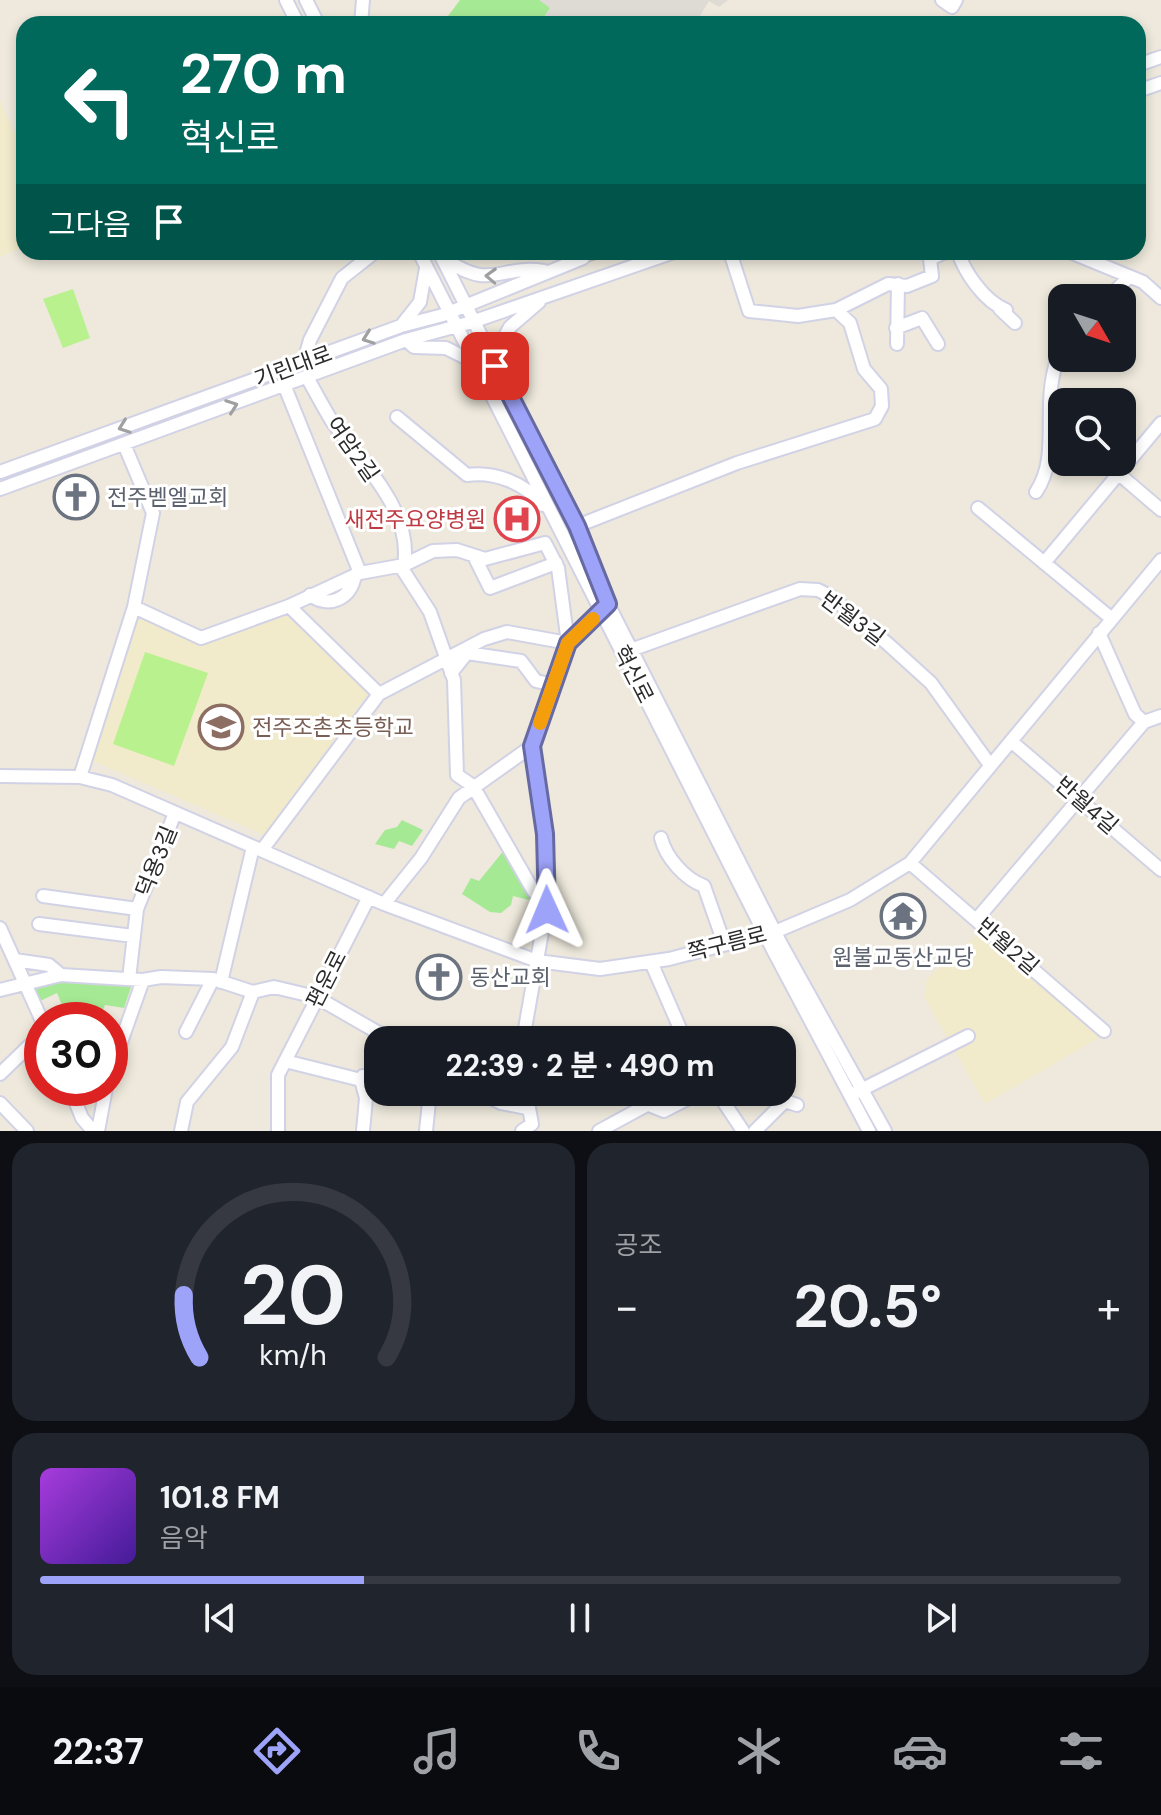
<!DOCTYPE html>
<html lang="ko">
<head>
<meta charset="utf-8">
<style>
  body { margin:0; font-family:"DM Sans","Noto Sans KR",sans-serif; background:#20242c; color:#f1f3f6; height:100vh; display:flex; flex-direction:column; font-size:30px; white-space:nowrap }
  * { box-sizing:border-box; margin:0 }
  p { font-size:26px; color:#9ea1a6 }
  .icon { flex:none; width:44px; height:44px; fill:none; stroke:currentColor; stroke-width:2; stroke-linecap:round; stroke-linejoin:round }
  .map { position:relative; height:1131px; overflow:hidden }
  .details { display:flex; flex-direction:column; gap:12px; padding:12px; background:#0d0f14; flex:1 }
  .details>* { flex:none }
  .banner { position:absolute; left:16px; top:16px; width:1130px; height:244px; border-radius:24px; box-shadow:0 4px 12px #0003; background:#00695c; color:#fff; overflow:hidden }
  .needle { width:52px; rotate:129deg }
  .fabs { position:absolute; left:1048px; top:284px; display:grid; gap:16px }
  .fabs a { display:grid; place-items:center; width:88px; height:88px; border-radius:16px; background:#171b24; box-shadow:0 4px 12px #0003; font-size:40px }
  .speed { position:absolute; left:24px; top:1002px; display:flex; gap:16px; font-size:40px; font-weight:700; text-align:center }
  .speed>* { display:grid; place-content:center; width:104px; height:104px; border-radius:50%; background:#171b24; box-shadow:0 4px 12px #0003; line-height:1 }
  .speed .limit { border:12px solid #d22; background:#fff; color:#111 }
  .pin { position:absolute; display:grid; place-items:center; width:68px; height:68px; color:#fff; margin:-34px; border-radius:16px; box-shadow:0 4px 12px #0006 }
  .me { position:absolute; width:88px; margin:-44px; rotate:359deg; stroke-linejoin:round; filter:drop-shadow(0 0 6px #0008) }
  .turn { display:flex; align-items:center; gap:28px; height:168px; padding:0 32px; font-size:36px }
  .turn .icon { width:104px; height:104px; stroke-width:2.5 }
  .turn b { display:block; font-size:56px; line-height:68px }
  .then { display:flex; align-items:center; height:76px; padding:0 32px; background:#0003; gap:16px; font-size:30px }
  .big { font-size:60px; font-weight:700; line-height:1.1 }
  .details .card { flex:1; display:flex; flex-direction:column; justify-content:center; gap:12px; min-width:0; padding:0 28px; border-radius:24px; background:#20242c }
  .details .dial { align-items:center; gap:0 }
  .dial svg { height:208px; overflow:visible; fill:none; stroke:#363941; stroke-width:7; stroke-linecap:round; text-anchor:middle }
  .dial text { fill:#f1f3f6; stroke:none }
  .song { display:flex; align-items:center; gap:24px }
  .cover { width:96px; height:96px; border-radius:12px; background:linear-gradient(135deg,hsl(280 70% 55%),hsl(260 70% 35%)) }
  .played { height:8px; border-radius:4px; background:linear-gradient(90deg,#9ea3fa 30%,#363941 30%) }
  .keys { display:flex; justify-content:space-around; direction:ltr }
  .heat { display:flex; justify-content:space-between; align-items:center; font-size:44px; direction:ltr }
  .details .tiles { flex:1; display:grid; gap:12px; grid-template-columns:1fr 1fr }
  .card:last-child { grid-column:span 2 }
  .trip { position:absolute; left:364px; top:1026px; width:432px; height:80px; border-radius:24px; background:#171b24; box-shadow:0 4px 12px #0003; font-weight:700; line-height:80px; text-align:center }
  .menu { display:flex; height:128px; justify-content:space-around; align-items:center; background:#090b0e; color:#9ea1a6 }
  .menu .icon { width:56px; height:56px }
  .menu .selected { color:#9ea3fa }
  .menu b { font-size:36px; color:#f1f3f6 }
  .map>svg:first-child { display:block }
</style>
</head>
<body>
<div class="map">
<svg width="1161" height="1131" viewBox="0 0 1161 1131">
  <rect width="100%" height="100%" fill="#eee9dc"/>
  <!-- education -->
  <path fill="#f1eacb" d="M0 101 24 155V246L0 257Z
    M284 613 367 687V695L265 835 88 759 138 617 198 641Z
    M979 933 1100 1037 985 1104 924 997 927 979Z"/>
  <!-- green -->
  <path fill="#a6e995" d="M460 0H591L551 7 539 24H442Z
    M402 820 423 830 412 846 399 841 394 849 375 844 385 830 397 827Z
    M505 849 533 893 529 900 513 896 511 905 501 913 490 912 462 894 471 878 479 881Z
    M61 976 133 981 124 1008 105 1005 99 1020H68L57 993 40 1001 34 987Z"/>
  <!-- pitch -->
  <path fill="#baf18f" d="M73 289 90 338 63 348 43 299Z
    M145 652 208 673 174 766 113 744Z"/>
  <!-- plaza -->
  <path fill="#dedbd4" d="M539 0H728L719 7 709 1 695 24H539L550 8Z"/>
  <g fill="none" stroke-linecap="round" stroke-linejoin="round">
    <!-- minor-tunnel -->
    <path stroke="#c7c3b9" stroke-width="12" stroke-dasharray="12 6" stroke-linecap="butt" d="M583 258 601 252"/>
    <!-- minor casing -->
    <g stroke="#d1d2e5" stroke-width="16">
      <path id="minor" d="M286 0 298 24
        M306 0 318 24
        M942 0 952 7 956 0
        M361 24 363 0
        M1138 65 1161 57
        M1138 91 1161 83
        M419 252 773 950 869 1131
        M439 252 577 526 608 604 781 944 885 1131
        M730 252 749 311 798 316 836 310 888 284 907 286 932 276 930 259 945 252
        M958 252C965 273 984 301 1006 310
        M1070 252 1143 282 1161 298
        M442 257C493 293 498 264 544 271
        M1108 298 1129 277
        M1000 309 1015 323
        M401 326 420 302 426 268
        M896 328 922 318 938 344
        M406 340 414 347 446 348 476 363
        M897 344 898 284
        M304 361 310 340 342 278 375 252
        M495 366 499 347 510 327 539 302
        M285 387 360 573
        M397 417 467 475C495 471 524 483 543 505
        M0 472 401 326 443 315 583 258
        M1119 474 1161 510
        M0 489 406 340 472 322 674 252
        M1036 492C1063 452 1037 399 1062 348
        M978 508 1112 619
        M577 526 737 463 875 419 882 406 881 389 864 369 850 323 836 310
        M474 556 490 588 556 563
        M1044 563 1161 423
        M401 567 430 612 454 680 457 775 473 786 534 892 548 898
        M310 595C329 609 351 599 355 575
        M289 606 379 694
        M134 607 201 638 289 606 360 573 404 565C413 512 363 463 333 423 324 409 316 393 308 379
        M1099 633 1135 714 1144 722 1161 716
        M628 651 800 589 818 590 830 596 888 644 931 683 990 765
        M451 673 467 653 521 661 536 681 554 685
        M1011 741 1161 870
        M0 776 80 777 112 785 384 904 537 961 600 969 669 959 777 931 850 900 910 863 1161 560
        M80 777 134 607 153 513 124 444
        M661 838C666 858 685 879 704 886L724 943
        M262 850 379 694 484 639 507 632 568 643 558 568 545 543 485 559 457 550 433 551 404 565
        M910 863 1104 1031
        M43 896 137 909
        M384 904 421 858 459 798 532 746
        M977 919 1144 722
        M39 924 133 936
        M0 928 42 1021
        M15 960 49 965 61 975
        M651 962 685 1040
        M129 979 137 909 175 813
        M221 982 253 847
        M0 990 61 975 143 980 161 977 213 979 253 992 274 987 316 997 391 1040
        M186 1032 213 979
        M523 1040 548 898 545 834 532 746 568 643 603 607
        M285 1061 361 1080 366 1098 363 1131
        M110 1073 143 980
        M0 1074 30 1045 42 1040
        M361 1080 363 1076H378
        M70 1088 82 1118 93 1131
        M479 1092 501 1103 527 1108
        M616 1092 664 1111 701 1092
        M717 1092 743 1131
        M855 1093 968 1036
        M564 1094 569 1092
        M0 1103 27 1131
        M98 1131 106 1088
        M181 1131 187 1102 232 1047 253 992
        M278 1131V1075L369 897
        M426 1131 430 1092
        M522 1131 532 1124 526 1092
        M599 1131 645 1106
        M755 1131 785 1101 797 1105"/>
    </g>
    <!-- minor -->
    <use href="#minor" stroke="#fff" stroke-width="12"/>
  </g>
  <!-- one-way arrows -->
  <defs><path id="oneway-chevron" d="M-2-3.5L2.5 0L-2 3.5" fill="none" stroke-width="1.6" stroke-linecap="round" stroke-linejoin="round" transform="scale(2)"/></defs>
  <g stroke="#a0a0a0">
    <use href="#oneway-chevron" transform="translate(491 276) rotate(-178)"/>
    <use href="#oneway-chevron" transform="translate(368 338) rotate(160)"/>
    <use href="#oneway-chevron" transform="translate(232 406) rotate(-20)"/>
    <use href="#oneway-chevron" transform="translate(124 427) rotate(160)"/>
  </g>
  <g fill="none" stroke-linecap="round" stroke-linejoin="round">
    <!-- route casing -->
    <g stroke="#676aa2" stroke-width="20">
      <path id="route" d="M495 366 577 526 608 604 568 643 532 746 545 834 547 910"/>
    </g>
    <!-- route -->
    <use href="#route" stroke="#9ea3fa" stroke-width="14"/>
    <!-- slow -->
    <path stroke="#f59e0b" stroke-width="14" d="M540 723 568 643 593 619"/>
  </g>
  <!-- icons -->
  <defs>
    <g id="church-ring" transform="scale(2.3)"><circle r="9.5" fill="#fff" stroke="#6b7280" stroke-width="1.5"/><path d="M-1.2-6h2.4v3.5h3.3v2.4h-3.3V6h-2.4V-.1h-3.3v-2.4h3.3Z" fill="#6b7280"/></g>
    <g id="hospital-ring" transform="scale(2.3)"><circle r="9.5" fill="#fff" stroke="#e0444e" stroke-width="1.5"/><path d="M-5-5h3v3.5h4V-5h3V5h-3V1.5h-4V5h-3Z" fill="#e0444e"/></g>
    <g id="school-ring" transform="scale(2.3)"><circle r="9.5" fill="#fff" stroke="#8d6e63" stroke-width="1.5"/><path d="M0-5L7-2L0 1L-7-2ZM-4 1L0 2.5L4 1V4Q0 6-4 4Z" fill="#8d6e63"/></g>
    <g id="temple-ring" transform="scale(2.3)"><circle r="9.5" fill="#fff" stroke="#6b7280" stroke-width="1.5"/><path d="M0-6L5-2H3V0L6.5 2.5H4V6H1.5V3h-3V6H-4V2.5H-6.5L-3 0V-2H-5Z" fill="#6b7280"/></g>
  </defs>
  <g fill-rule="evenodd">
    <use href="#church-ring" x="76" y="497"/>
    <use href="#hospital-ring" x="517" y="519"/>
    <use href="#school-ring" x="221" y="727"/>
    <use href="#temple-ring" x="903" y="916"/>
    <use href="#church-ring" x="439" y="977"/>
  </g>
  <g text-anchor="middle" stroke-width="6" stroke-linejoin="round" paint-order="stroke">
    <!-- street labels -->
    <g font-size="22" fill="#2b2b2b" stroke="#fff">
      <text transform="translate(293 366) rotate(-20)" y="8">기린대로</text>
      <text transform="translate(353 449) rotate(55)" y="8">여암2길</text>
      <text transform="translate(853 618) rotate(37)" y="8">반월3길</text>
      <text transform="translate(634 674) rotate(63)" y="8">혁신로</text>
      <text transform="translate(1087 805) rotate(41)" y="8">반월4길</text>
      <text transform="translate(156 861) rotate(-68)" y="8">덕용3길</text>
      <text transform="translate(727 943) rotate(-14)" y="8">쪽구름로</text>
      <text transform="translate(1008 946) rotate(41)" y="8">반월2길</text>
      <text transform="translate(326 979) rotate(-63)" y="8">편운로</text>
    </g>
    <!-- worship labels -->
    <g font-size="22" fill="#5b616d" stroke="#fff" text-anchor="start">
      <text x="107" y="505">전주벧엘교회</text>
      <text x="903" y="965" text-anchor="middle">원불교동산교당</text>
      <text x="470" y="985">동산교회</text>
    </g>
    <!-- health labels -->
    <g font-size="22" fill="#be3a42" stroke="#fff" text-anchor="end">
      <text x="486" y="527">새전주요양병원</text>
    </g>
    <!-- education labels -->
    <g font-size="22" fill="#785e54" stroke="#fff" text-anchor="start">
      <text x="252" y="735">전주조촌초등학교</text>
    </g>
  </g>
</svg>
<div class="fabs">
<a><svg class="needle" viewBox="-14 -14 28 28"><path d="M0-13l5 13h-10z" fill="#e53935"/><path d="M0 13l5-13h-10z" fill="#9ea1a6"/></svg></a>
<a><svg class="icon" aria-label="search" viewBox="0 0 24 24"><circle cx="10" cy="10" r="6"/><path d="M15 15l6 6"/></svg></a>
</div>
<div class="speed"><div class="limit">30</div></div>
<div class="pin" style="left:495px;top:366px;background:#d93025"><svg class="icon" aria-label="arrive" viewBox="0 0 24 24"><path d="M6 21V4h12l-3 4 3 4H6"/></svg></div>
<svg class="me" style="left:547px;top:910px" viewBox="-20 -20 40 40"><path d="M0-17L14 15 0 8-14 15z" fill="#9ea3fa" stroke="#fff" stroke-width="4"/></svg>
<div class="trip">22:39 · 2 분 · 490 m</div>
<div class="banner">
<div class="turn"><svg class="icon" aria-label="left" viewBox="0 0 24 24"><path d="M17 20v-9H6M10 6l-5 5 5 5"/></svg><div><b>270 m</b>혁신로</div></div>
<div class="then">그다음<svg class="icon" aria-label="arrive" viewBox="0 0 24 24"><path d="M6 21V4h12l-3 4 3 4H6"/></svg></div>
</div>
</div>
<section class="details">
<div class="tiles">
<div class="card dial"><svg viewBox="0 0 100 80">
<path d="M14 69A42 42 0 1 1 86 69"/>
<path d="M14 69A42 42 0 0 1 8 45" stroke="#9ea3fa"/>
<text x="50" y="56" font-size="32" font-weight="700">20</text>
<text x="50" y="72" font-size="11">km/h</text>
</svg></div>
<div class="card"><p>공조</p>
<div class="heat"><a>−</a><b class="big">20.5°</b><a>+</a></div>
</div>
<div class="card">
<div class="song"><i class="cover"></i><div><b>101.8 FM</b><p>음악</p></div></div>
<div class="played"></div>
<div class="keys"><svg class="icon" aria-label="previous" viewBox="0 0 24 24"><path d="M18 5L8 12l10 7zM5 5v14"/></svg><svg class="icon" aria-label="pause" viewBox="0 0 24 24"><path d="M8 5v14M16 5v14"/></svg><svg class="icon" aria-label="next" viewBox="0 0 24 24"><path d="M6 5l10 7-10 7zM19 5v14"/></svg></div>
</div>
</div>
</section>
<nav class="menu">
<b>22:37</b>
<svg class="icon selected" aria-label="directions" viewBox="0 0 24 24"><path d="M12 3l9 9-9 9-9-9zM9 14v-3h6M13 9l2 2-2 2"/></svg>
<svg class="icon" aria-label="music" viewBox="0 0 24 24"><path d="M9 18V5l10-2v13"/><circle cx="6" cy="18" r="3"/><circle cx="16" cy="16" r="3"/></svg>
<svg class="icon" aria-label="phone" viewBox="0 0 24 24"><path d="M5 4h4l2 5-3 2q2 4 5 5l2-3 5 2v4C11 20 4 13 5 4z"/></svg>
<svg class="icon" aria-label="climate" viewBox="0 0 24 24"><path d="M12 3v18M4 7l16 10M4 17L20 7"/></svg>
<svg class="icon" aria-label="car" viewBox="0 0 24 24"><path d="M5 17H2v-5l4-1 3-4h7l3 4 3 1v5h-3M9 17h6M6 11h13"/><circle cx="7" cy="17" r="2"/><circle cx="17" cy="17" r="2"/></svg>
<svg class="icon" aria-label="filters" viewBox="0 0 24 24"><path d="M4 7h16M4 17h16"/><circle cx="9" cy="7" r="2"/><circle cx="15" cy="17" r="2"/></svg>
</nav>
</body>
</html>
